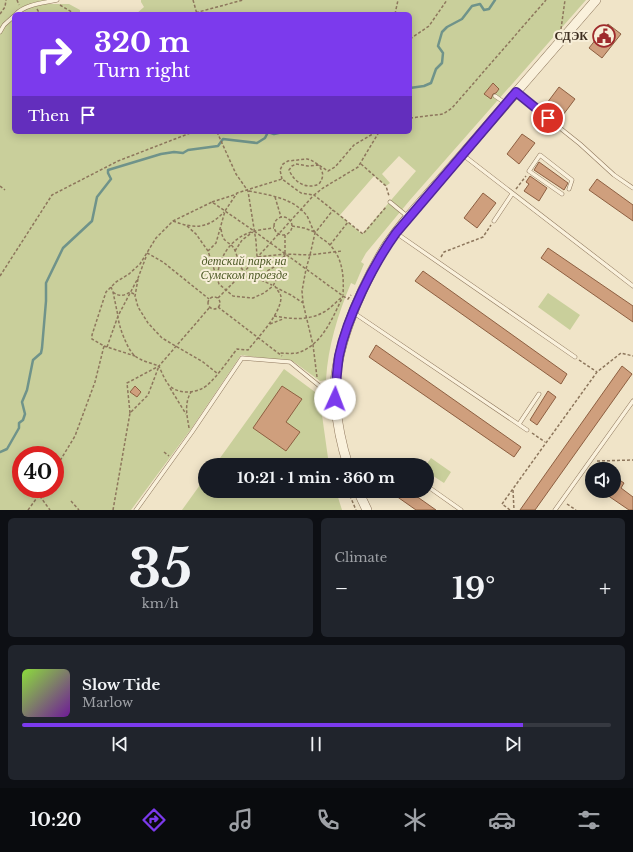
<!DOCTYPE html>
<html lang="en">
<head>
<meta charset="utf-8">
<style>
  body { margin:0; font-family:"Libre Baskerville",serif; background:#20242c; color:#f1f3f6; height:100vh; display:flex; flex-direction:column; font-size:15px; white-space:nowrap }
  * { box-sizing:border-box; margin:0 }
  p { font-size:13px; color:#9ea1a6 }
  .icon { flex:none; width:22px; height:22px; fill:none; stroke:currentColor; stroke-width:2; stroke-linecap:round; stroke-linejoin:round }
  .map { position:relative; height:510px; overflow:hidden }
  .details { display:flex; flex-direction:column; gap:8px; padding:8px; background:#0d0f14; flex:1 }
  .details>* { flex:none }
  .guide { position:absolute; left:12px; top:12px; width:400px; height:122px; border-radius:6px; box-shadow:0 2px 10px #0003; background:#7c3aed; color:#fff; overflow:hidden }
  .buttons { position:absolute; left:585px; top:462px; display:grid; gap:8px }
  .buttons a { display:grid; place-items:center; width:36px; height:36px; border-radius:50%; background:#171b24; box-shadow:0 2px 10px #0003; font-size:20px }
  .speed { position:absolute; left:12px; top:446px; display:flex; gap:8px; font-size:20px; font-weight:700; text-align:center }
  .speed>* { display:grid; place-content:center; width:52px; height:52px; border-radius:50%; background:#171b24; box-shadow:0 2px 10px #0003; line-height:1 }
  .speed .limit { border:6px solid #d22; background:#fff; color:#111 }
  .pin { position:absolute; display:grid; place-items:center; width:34px; height:34px; color:#fff; margin:-17px; border:2px solid #fff; border-radius:50%; box-shadow:0 1px 4px #0007 }
  .me { position:absolute; width:44px; margin:-22px; rotate:2deg; stroke-linejoin:round; filter:drop-shadow(0 0 3px #0008) }
  .turn { display:flex; align-items:center; gap:14px; height:84px; padding:0 16px; font-size:18px }
  .turn .icon { width:52px; height:52px; stroke-width:2.5 }
  .turn b { display:block; font-size:28px; line-height:34px }
  .then { display:flex; align-items:center; height:38px; padding:0 16px; background:#0003; gap:8px; font-size:15px }
  .big { font-size:30px; font-weight:700; line-height:1.1 }
  .details .widget { flex:1; display:flex; flex-direction:column; justify-content:center; gap:6px; min-width:0; padding:0 14px; border-radius:6px; background:#20242c }
  .details .dial { align-items:center; gap:0 }
  .dial b { font-size:52px; line-height:1 }
  .song { display:flex; align-items:center; gap:12px }
  .cover { width:48px; height:48px; border-radius:6px; background:linear-gradient(135deg,hsl(90 70% 55%),hsl(280 70% 35%)) }
  .played { height:4px; border-radius:2px; background:linear-gradient(90deg,#7c3aed 85%,#363941 85%) }
  .keys { display:flex; justify-content:space-around; direction:ltr }
  .heat { display:flex; justify-content:space-between; align-items:center; font-size:22px; direction:ltr }
  .details .tiles { flex:1; display:grid; gap:8px; grid-template-columns:1fr 1fr }
  .widget:last-child { grid-column:span 2 }
  .trip { position:absolute; left:198px; top:458px; width:236px; height:40px; border-radius:20px; background:#171b24; box-shadow:0 2px 10px #0003; font-weight:700; line-height:40px; text-align:center }
  .tab-bar { display:flex; height:64px; justify-content:space-around; align-items:center; background:#090b0e; color:#9ea1a6 }
  .tab-bar .icon { width:28px; height:28px }
  .tab-bar .on { color:#7c3aed }
  .tab-bar b { font-size:18px; color:#f1f3f6 }
  .map>svg:first-child { display:block }
</style>
</head>
<body>
<div class="map">
<svg width="633" height="510" viewBox="0 0 633 510">
  <rect width="100%" height="100%" fill="#f0e4c8"/>
  <!-- green -->
  <path fill="#c9cf9b" fill-rule="evenodd" d="M0 0H60L46 4H69L80 10V14H14V132H410V14H136L144 7 141 2V0H586L410 200 366 253 361 262 364 264 355 285 351 283C338 314 328 346 326 380L320 381 294 362 241 355 191 429 131 510H0ZM399 156 416 171 362 234 340 215 374 176 386 186 390 183 382 174ZM21 455H55V489H21Z
    M548 293 580 315 570 330 538 307Z
    M284 369 315 392 320 401 329 465H215Z
    M431 458 451 472 444 483 427 472V465H426Z
    M205 478V491H336L342 510H182Z"/>
  <g fill="none" stroke-linecap="round" stroke-linejoin="round">
    <!-- stream -->
    <path stroke="#6f938a" stroke-width="2.5" d="M410 88 424 86 431 83 436 69 442 63 443 53 438 46 442 32 447 27 462 19 472 6 480 4 484 10 489 9 495 0
      M0 452 7 449 19 428V423L23 420 25 414 22 402 27 390 33 360 41 353 42 348 46 301V283L63 248 92 221 97 197 111 179 108 173V170L161 154 174 152 183 153 188 150 218 146 223 139 257 143 265 138 268 132 274 134 283 132"/>
  </g>
  <!-- building -->
  <path fill="#cf9f7d" stroke="#8d5f41" d="M608 24 621 34 602 58 589 48Z
    M493 83 499 89 496 93 493 94 491 99 484 94Z
    M559 87 575 99 563 115 547 103Z
    M522 134 535 143 519 164 507 154Z
    M539 162 568 183 564 190 534 170Z
    M530 176 547 188 539 201 524 191 529 184 526 182Z
    M597 179 633 205V221L589 190Z
    M483 193 496 203 477 228 464 218Z
    M548 248 633 306V322L541 258Z
    M423 271 567 374 561 384 415 281Z
    M376 345 521 447 514 457 369 357Z
    M622 366 632 374 535 510H520Z
    M135 386 141 392 137 397 130 392Z
    M282 386 302 399 286 422 300 432 286 451 253 428Z
    M548 391 556 397 537 425 530 420Z
    M618 479 624 483 621 488 633 497V510H629L607 495 610 491H614V484Z
    M389 491H409L436 510H416Z"/>
  <g fill="none" stroke-linecap="round" stroke-linejoin="round">
    <!-- service casing -->
    <g stroke="#8d765c" stroke-width="4.5">
      <path id="service" d="M16 14C26 4 44 3 57 0
        M0 32 4 25 14 16
        M516 93 580 144 614 175 633 188
        M495 96 505 103
        M463 155 633 286
        M562 194 529 171 540 155 572 180 569 189
        M390 202 407 216
        M494 221 512 194
        M396 233 575 357
        M354 313 527 430
        M519 424 539 394
        M427 486 461 510
        M136 510 192 432 242 358 290 362 333 397
        M555 510 633 401"/>
    </g>
    <!-- tertiary casing -->
    <g stroke="#8d765c" stroke-width="10">
      <path id="tertiary" d="M348 465C341 444 337 421 335 400 332 353 360 290 383 251 390 239 399 228 408 217L596 0
        M358 491 367 510"/>
    </g>
    <!-- path -->
    <path stroke="#8d765c" stroke-width="1.5" stroke-dasharray="3 2" stroke-linecap="butt" d="M17 0 19 5
      M193 0 197 14
      M60 5 75 14
      M37 9 40 14
      M0 14 5 7 6 0
      M191 14 243 0
      M395 14 398 0
      M561 29 565 0
      M410 39 429 26 447 0
      M410 118 443 114 452 108 546 0
      M217 132 236 174 248 191 256 241 257 257 285 254 310 255 342 251
      M296 164 308 166 318 165C324 172 324 177 319 184 306 190 294 182 289 170L292 166Z
      M361 164 386 186 389 196
      M282 179 280 170 283 164 288 161 307 159 311 160 328 171 335 167 354 145 376 132
      M0 186 5 190
      M516 189 526 176
      M249 191C269 195 294 198 307 216 310 221 311 227 315 232 318 237 325 240 329 244 343 258 344 276 343 295
      M275 197 281 217
      M212 202 237 194
      M274 226a9 9 0 1 1 18 0a9 9 0 1 1-18 0Z
      M173 221C194 229 208 229 224 212
      M187 226 196 234 208 251
      M292 226 304 228 315 232
      M221 229C222 234 222 238 226 241 229 244 231 244 233 247 241 260 234 266 251 276 264 273 276 269 284 256
      M285 235V254L283 264 278 276 273 286 264 293 253 298 233 296 219 284 208 251 216 243 225 211 237 193 282 179 301 193 314 195 323 188 358 167 379 132
      M330 245 348 222
      M235 251 242 240 253 232
      M147 253 163 262 209 299
      M146 257 138 278 118 316C118 325 128 351 135 356 141 361 151 363 159 366 161 371 167 385 171 387 180 394 194 393 203 388 212 384 230 358 237 349L248 350C258 337 281 314 281 297 281 294 277 290 275 286
      M441 257 444 252 483 237 491 225
      M0 276 52 195 118 161 193 132
      M252 276 272 285
      M138 279 135 296 138 307 148 323 162 338 203 362 218 374
      M217 280C218 260 228 242 246 234 255 230 265 229 274 228
      M275 287 291 295 303 303
      M113 292C119 297 124 296 130 292L134 294
      M208 303a6 6 0 1 1 12 0a6 6 0 1 1-12 0Z
      M218 298 244 272 314 195 363 234 386 207
      M218 307 282 356
      M274 316C291 319 308 321 324 312 331 308 337 301 343 296 333 317 322 346 297 353 291 354 283 353 278 353
      M270 324 283 319
      M104 346 135 356
      M107 347 118 316 113 292 111 287
      M579 360 597 372
      M317 377 313 345 303 303 302 291 306 269 310 255 315 233 333 210
      M170 388 186 414
      M130 413 127 383 159 366 210 307
      M189 428C187 415 184 404 191 392
      M532 433 545 442
      M164 452 169 456
      M597 461 633 460
      M55 469 75 436 95 382 104 346 92 339V335L106 292 116 282 129 274 140 264 156 238 173 221 212 202 254 231 343 296 348 299 351 295
      M513 490 514 510
      M348 491 356 510
      M39 495 43 489
      M71 501 79 510
      M567 504 576 510
      M28 510 39 495 50 510
      M113 510 130 413 148 395 159 366
      M510 510 502 504 597 372 621 353 633 356"/>
    <!-- service -->
    <use href="#service" stroke="#faf1dc" stroke-width="3.5"/>
    <!-- tertiary -->
    <use href="#tertiary" stroke="#faf1dc" stroke-width="9"/>
  </g>
  <g fill="none" stroke-linecap="round" stroke-linejoin="round">
    <!-- route casing -->
    <g stroke="#51269a" stroke-width="10">
      <path id="route" d="M335 399C336 384 337 370 339 356 347 317 373 265 396 233L516 92 548 118"/>
    </g>
    <!-- route -->
    <use href="#route" stroke="#7c3aed" stroke-width="7"/>
  </g>
  <!-- icons -->
  <defs>
    <g id="civic-ring" transform="scale(1.15)"><circle r="9.5" fill="#f7eed8" stroke="#9e2a2b" stroke-width="1.5"/><path d="M-.6-6.5H3V-4.5H.6V-3L4-1V1h2V6H-6V1h2V-1L-.6-3ZM-1.2 2.5V6h2.4V2.5Z" fill="#9e2a2b"/></g>
  </defs>
  <g fill-rule="evenodd">
    <use href="#civic-ring" x="604" y="36"/>
  </g>
  <g text-anchor="middle" stroke-width="4" stroke-linejoin="round" paint-order="stroke">
    <!-- poi labels -->
    <g font-size="12" font-weight="bold" fill="#3d2e20" stroke="#f7eed8" text-anchor="end">
      <text x="588" y="40">СДЭК</text>
    </g>
    <!-- park labels -->
    <g font-size="12" font-style="italic" fill="#4d5a26" stroke="#f7eed8">
      <text x="244" y="265">детский парк на<tspan x="244" dy="14">Сумском проезде</tspan></text>
    </g>
  </g>
</svg>
<div class="buttons">
<a><svg class="icon" aria-label="sound" viewBox="0 0 24 24"><path d="M4 9h4l5-4v14l-5-4H4zM17 9q2 3 0 6"/></svg></a>
</div>
<div class="speed"><div class="limit">40</div></div>
<div class="pin" style="left:548px;top:118px;background:#d93025"><svg class="icon" aria-label="arrive" viewBox="0 0 24 24"><path d="M6 21V4h12l-3 4 3 4H6"/></svg></div>
<svg class="me" style="left:335px;top:399px" viewBox="-20 -20 40 40"><circle r="19" fill="#fff"/><path d="M0-13L10 11 0 6-10 11z" fill="#7c3aed"/></svg>
<div class="trip">10:21 · 1 min · 360 m</div>
<div class="guide">
<div class="turn"><svg class="icon" aria-label="right" viewBox="0 0 24 24"><path d="M7 20v-9h11M14 6l5 5-5 5"/></svg><div><b>320 m</b>Turn right</div></div>
<div class="then">Then<svg class="icon" aria-label="arrive" viewBox="0 0 24 24"><path d="M6 21V4h12l-3 4 3 4H6"/></svg></div>
</div>
</div>
<section class="details">
<div class="tiles">
<div class="widget dial"><b>35</b><p>km/h</p></div>
<div class="widget"><p>Climate</p>
<div class="heat"><a>−</a><b class="big">19°</b><a>+</a></div>
</div>
<div class="widget">
<div class="song"><i class="cover"></i><div><b>Slow Tide</b><p>Marlow</p></div></div>
<div class="played"></div>
<div class="keys"><svg class="icon" aria-label="previous" viewBox="0 0 24 24"><path d="M18 5L8 12l10 7zM5 5v14"/></svg><svg class="icon" aria-label="pause" viewBox="0 0 24 24"><path d="M8 5v14M16 5v14"/></svg><svg class="icon" aria-label="next" viewBox="0 0 24 24"><path d="M6 5l10 7-10 7zM19 5v14"/></svg></div>
</div>
</div>
</section>
<nav class="tab-bar">
<b>10:20</b>
<svg class="icon on" aria-label="directions" viewBox="0 0 24 24"><path d="M12 3l9 9-9 9-9-9zM9 14v-3h6M13 9l2 2-2 2"/></svg>
<svg class="icon" aria-label="music" viewBox="0 0 24 24"><path d="M9 18V5l10-2v13"/><circle cx="6" cy="18" r="3"/><circle cx="16" cy="16" r="3"/></svg>
<svg class="icon" aria-label="phone" viewBox="0 0 24 24"><path d="M5 4h4l2 5-3 2q2 4 5 5l2-3 5 2v4C11 20 4 13 5 4z"/></svg>
<svg class="icon" aria-label="climate" viewBox="0 0 24 24"><path d="M12 3v18M4 7l16 10M4 17L20 7"/></svg>
<svg class="icon" aria-label="car" viewBox="0 0 24 24"><path d="M5 17H2v-5l4-1 3-4h7l3 4 3 1v5h-3M9 17h6M6 11h13"/><circle cx="7" cy="17" r="2"/><circle cx="17" cy="17" r="2"/></svg>
<svg class="icon" aria-label="filters" viewBox="0 0 24 24"><path d="M4 7h16M4 17h16"/><circle cx="9" cy="7" r="2"/><circle cx="15" cy="17" r="2"/></svg>
</nav>
</body>
</html>
